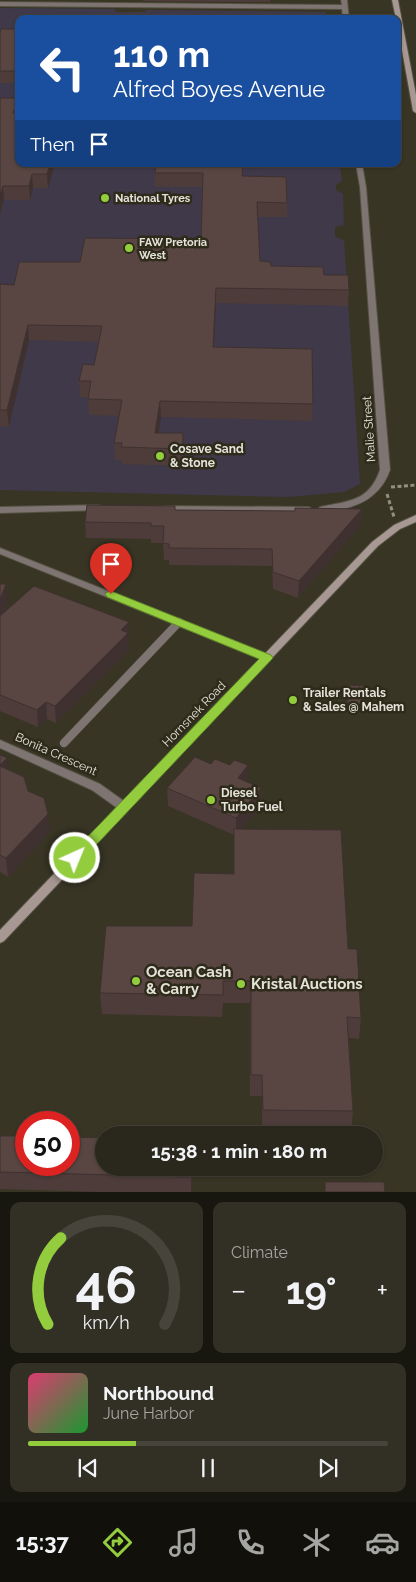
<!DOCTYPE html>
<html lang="en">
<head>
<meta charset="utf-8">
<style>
  body { margin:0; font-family:Raleway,sans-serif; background:#323025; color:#f1f3f6; height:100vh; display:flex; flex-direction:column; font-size:19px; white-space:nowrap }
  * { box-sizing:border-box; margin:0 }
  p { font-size:16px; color:#a5a6a3 }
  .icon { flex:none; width:28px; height:28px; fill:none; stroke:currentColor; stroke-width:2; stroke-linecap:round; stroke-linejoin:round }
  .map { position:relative; height:1192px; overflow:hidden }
  .panel { display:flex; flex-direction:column; gap:10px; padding:10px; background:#17160f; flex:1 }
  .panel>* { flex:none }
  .hud { position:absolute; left:15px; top:15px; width:386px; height:152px; border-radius:10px; box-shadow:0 1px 4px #0004,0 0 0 1px #46443b; background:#1a4fa0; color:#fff; overflow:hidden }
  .speed { position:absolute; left:15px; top:1111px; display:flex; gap:10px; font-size:25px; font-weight:700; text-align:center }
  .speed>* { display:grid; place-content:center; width:65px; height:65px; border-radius:50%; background:#2a281c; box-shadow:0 1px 4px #0004,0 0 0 1px #46443b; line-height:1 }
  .speed .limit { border:8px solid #d22; background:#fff; color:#111 }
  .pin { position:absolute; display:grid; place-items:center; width:42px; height:42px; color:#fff; margin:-51px -21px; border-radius:50% 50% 50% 0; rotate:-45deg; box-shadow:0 0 5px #0007 }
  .pin .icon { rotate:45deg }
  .me { position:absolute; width:55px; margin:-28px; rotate:44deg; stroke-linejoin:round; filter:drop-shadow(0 0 4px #0008) }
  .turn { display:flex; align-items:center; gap:18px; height:105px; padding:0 15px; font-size:22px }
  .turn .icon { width:65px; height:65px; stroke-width:2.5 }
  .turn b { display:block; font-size:35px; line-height:42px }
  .then { display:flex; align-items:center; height:48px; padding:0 15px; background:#0003; gap:10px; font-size:19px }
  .big { font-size:38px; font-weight:700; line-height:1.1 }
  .panel .widget { flex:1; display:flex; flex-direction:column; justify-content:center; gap:8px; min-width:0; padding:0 18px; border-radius:10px; background:#323025 }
  .panel .dial { align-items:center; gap:0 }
  .dial svg { height:130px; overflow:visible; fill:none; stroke:#46443b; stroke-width:7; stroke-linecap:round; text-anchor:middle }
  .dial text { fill:#f1f3f6; stroke:none }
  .song { display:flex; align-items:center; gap:15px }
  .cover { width:60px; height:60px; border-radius:8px; background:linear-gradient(135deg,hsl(340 70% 55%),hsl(130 70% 35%)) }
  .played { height:5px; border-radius:2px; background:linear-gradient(90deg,#93cd3e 30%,#46443b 30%) }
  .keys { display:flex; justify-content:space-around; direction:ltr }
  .heat { display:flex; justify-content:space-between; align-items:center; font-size:28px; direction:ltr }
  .panel .tiles { flex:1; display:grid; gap:10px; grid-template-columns:1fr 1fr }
  .widget:last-child { grid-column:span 2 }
  .trip { position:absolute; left:95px; top:1126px; width:288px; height:50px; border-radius:25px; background:#2a281c; box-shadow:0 1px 4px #0004,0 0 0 1px #46443b; font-weight:700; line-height:50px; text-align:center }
  .tabs { display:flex; height:80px; justify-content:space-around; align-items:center; background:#11100b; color:#a5a6a3 }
  .tabs .icon { width:35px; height:35px }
  .tabs .selected { color:#93cd3e }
  .tabs b { font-size:22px; color:#f1f3f6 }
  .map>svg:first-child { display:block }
</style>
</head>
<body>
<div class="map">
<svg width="416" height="1192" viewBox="0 0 416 1192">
  <rect width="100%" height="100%" fill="#383525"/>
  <!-- industrial -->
  <path fill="#3f394a" d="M0 8 115 9V12H145L146 10 326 12V19H19V164H333L340 166 342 181 336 185V190L343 194 344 225 335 227V237L344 240 360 484 344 492 288 497 0 490Z"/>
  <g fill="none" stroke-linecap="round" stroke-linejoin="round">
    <!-- lane casing -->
    <g stroke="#545142" stroke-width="9">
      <path id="lane" d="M64 743 179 622"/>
    </g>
    <!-- street casing -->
    <g stroke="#545142" stroke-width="2">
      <path id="street" d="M341 0H347L349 19H343L342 9 0 6V2L342 5Z
        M356 164H362L366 187 390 470C381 495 362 506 337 510 330 511 323 513 318 509L320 507C348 501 369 502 380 470L360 187Z
        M99 505 104 508 102 510 0 513V507Z
        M163 506 309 507 314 510 309 513 160 511 158 509Z
        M0 548 271 656 272 658 267 661 263 660 0 554Z
        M0 740 100 784 128 804 130 807 128 810H120L92 790 0 748Z"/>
    </g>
    <!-- secondary casing -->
    <g stroke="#545142" stroke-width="2">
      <path id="secondary" d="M392 0H398L416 95V113L413 111 398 28V19H396Z
        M416 515V522L400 529 378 546 4 941 0 943V930L372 542 394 525Z"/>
    </g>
    <!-- path -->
    <path stroke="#939083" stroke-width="3" stroke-dasharray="4 2.5" stroke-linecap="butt" d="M391 487 416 485
      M387 494 394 517"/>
    <!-- lane -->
    <use href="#lane" stroke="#7e7472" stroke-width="8"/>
    <!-- street -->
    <use href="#street" fill="#7e7472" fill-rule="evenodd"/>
    <!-- secondary -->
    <use href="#secondary" fill="#a79894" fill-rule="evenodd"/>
  </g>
  <!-- wall -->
  <path fill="#4d3c3a" d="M143 0H270V2L143 1Z
    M19 29V83H0V33Z
    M0 98 19 111 18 113 55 164 48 188H33L30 200H4L0 214Z
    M156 164 242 176 287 203V217H258L260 261 271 266 324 275 349 290 348 306 216 303 214 347 313 404 312 421 161 417 158 433H183V466L122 464 121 460H115L114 443 119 416 89 415 88 397H80L79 381 94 365 99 342 29 340 9 427 0 426V284L14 285 80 262 201 239 203 187H155V173Z
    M362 509 361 525 298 598 273 589 272 566 169 565V560H164L163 543H151V539L86 538 85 522 175 510 295 511Z
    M0 584 8 601 3 614 129 622V639L128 640 129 650 56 723 47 719 38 727 0 711Z
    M347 685 365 705V711L347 710Z
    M0 755 8 770 28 791 50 832 8 877 0 872Z
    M247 782 261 788V805L241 829 348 949 361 1018 359 1039 349 1038 353 1111 351 1133 262 1131V1096H250V1003H223L222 1017 102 1014 100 993 192 926 234 874V835L168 806 167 788Z
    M0 1136 192 1168 191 1192H100L0 1189Z"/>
  <!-- shaded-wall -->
  <path fill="#3e312f" d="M18 98 19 111 14 126 13 113Z
    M50 164H55L48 188 47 174Z
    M32 174 33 188 30 200 29 186Z
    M3 186 4 200 0 214V196Z
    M216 288V303L213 363V347Z
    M28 325 29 340 9 427 7 410Z
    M160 401 161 417 156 450 155 433Z
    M362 509 361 525 298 598 299 581Z
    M6 584 8 601 0 620V600Z
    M129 622V639L128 640 129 650 56 723 55 706 121 630Z
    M46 702 47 719 38 727 37 710Z
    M7 758 9 777 1 785 0 765Z
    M248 765 247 783 238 778Z
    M261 788V805L236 836V818Z
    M48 814 50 832 8 877 6 858Z
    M191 1168H192L191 1192Z"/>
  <!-- building -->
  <path fill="#594643" stroke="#3e312f" d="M1 29H19V71H0V33Z
    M0 98H18L13 113H19V164H50L47 174H32L29 186H3L0 196Z
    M156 164H243L242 176 286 177 287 203 257 202 260 261 270 262 271 266 323 267 324 275H348L349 290 216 288 213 347 312 349 313 404 160 401 155 433H183V449L121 447 122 443H114L122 400 88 399 91 381H79L83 364 94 365 102 326 28 325 7 410H0V284L14 285 19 262H80L85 238 201 239 203 173H155Z
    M87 505 175 506V510L295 511V508L362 509 299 581 273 572 272 549 169 548V544L163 543 164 526H151V523L85 522Z
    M0 584H6L0 600Z
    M34 586 129 622 121 630 128 633 55 706 46 702 37 710 0 695V616Z
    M347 685 365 686V705L348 704Z
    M0 755 7 758 0 765Z
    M195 757 211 764 215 759 230 765 234 760 248 765 238 778 261 788 236 818 167 788Z
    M0 766 24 777 28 791 44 798 48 814 6 858 0 855Z
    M234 829 341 830 348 949H357L361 1018 347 1017 353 1111 263 1110 262 1075H251V981H223V995L100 993 106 926H192L194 873 234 874Z
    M0 1136H26V1165H69V1137L104 1138V1168H191V1177L0 1172Z
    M325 1182H384L385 1192H325Z"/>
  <!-- route -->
  <path fill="#93cd3e" stroke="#608528" d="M111 591 271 655 273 658 80 862H70L68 858 70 855 259 659 107 597 105 594 107 592Z"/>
  <!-- markers -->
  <g fill="#93cd3e" stroke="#2e2b1b" stroke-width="2">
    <circle cx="105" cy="198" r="5"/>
    <circle cx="129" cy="248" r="5"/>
    <circle cx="160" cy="456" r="5"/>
    <circle cx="293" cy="700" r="5"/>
    <circle cx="211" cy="800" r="5"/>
    <circle cx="136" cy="981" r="5"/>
    <circle cx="241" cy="984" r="5"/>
  </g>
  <g text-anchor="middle" stroke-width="5" stroke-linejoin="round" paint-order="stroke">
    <!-- far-poi labels -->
    <g font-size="11" font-weight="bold" fill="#e5e3d9" stroke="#2e2b1b" text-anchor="start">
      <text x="115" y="202">National Tyres</text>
      <text x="139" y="246">FAW Pretoria<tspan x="139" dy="13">West</tspan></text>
    </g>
    <!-- street labels -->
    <g font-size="12" fill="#e5e3d9" stroke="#2e2b1b">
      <text transform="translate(369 429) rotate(-94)" y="4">Malie Street</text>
      <text transform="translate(194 714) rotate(-46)" y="4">Hornsnek Road</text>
      <text transform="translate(56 754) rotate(24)" y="4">Bonita Crescent</text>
    </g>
    <!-- poi labels -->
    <g font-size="12" font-weight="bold" fill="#e5e3d9" stroke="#2e2b1b" text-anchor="start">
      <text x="170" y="453">Cosave Sand<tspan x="170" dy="14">&amp; Stone</tspan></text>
      <text x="303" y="697">Trailer Rentals<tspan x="303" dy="14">&amp; Sales @ Mahem</tspan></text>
      <text x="221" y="797">Diesel<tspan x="221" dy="14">Turbo Fuel</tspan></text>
    </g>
    <!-- near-poi labels -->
    <g font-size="15" font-weight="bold" fill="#e5e3d9" stroke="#2e2b1b" text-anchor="start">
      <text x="146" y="977">Ocean Cash<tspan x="146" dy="17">&amp; Carry</tspan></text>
      <text x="251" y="989">Kristal Auctions</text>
    </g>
  </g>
</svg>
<div class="speed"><div class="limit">50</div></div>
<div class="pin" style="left:111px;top:594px;background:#d93025"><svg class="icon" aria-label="arrive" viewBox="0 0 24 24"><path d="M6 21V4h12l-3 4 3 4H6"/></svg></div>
<svg class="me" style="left:75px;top:858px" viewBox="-20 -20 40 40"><circle r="17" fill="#93cd3e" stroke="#fff" stroke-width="3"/><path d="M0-11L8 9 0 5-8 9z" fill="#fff"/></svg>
<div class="trip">15:38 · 1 min · 180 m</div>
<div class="hud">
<div class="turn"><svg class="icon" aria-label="left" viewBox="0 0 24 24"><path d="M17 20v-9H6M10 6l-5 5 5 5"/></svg><div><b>110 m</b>Alfred Boyes Avenue</div></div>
<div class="then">Then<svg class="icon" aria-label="arrive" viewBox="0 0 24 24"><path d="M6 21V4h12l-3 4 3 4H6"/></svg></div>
</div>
</div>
<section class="panel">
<div class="tiles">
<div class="widget dial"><svg viewBox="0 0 100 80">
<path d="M14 69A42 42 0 1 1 86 69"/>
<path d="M14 69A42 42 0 0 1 22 16" stroke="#93cd3e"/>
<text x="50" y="56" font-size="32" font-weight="700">46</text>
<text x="50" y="72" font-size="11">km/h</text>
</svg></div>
<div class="widget"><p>Climate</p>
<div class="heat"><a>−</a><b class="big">19°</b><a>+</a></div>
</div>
<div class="widget">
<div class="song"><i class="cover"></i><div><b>Northbound</b><p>June Harbor</p></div></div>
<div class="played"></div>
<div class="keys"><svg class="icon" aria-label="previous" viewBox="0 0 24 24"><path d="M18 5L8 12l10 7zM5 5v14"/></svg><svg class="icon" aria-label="pause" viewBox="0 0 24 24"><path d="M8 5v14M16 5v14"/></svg><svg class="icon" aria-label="next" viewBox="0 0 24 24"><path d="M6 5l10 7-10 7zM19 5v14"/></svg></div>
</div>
</div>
</section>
<nav class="tabs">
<b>15:37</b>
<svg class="icon selected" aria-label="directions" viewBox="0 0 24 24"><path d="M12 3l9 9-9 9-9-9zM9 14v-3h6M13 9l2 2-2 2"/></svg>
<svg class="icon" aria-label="music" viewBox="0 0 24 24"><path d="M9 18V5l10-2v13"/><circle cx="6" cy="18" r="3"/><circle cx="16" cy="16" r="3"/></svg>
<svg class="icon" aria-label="phone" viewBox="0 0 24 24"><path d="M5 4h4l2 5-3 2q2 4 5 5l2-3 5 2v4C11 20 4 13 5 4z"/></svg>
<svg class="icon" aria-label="climate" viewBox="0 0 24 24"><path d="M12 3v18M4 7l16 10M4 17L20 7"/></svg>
<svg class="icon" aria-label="car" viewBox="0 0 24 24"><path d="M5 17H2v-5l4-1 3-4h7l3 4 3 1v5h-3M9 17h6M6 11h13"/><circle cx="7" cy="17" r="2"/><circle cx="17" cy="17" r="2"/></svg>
</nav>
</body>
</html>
